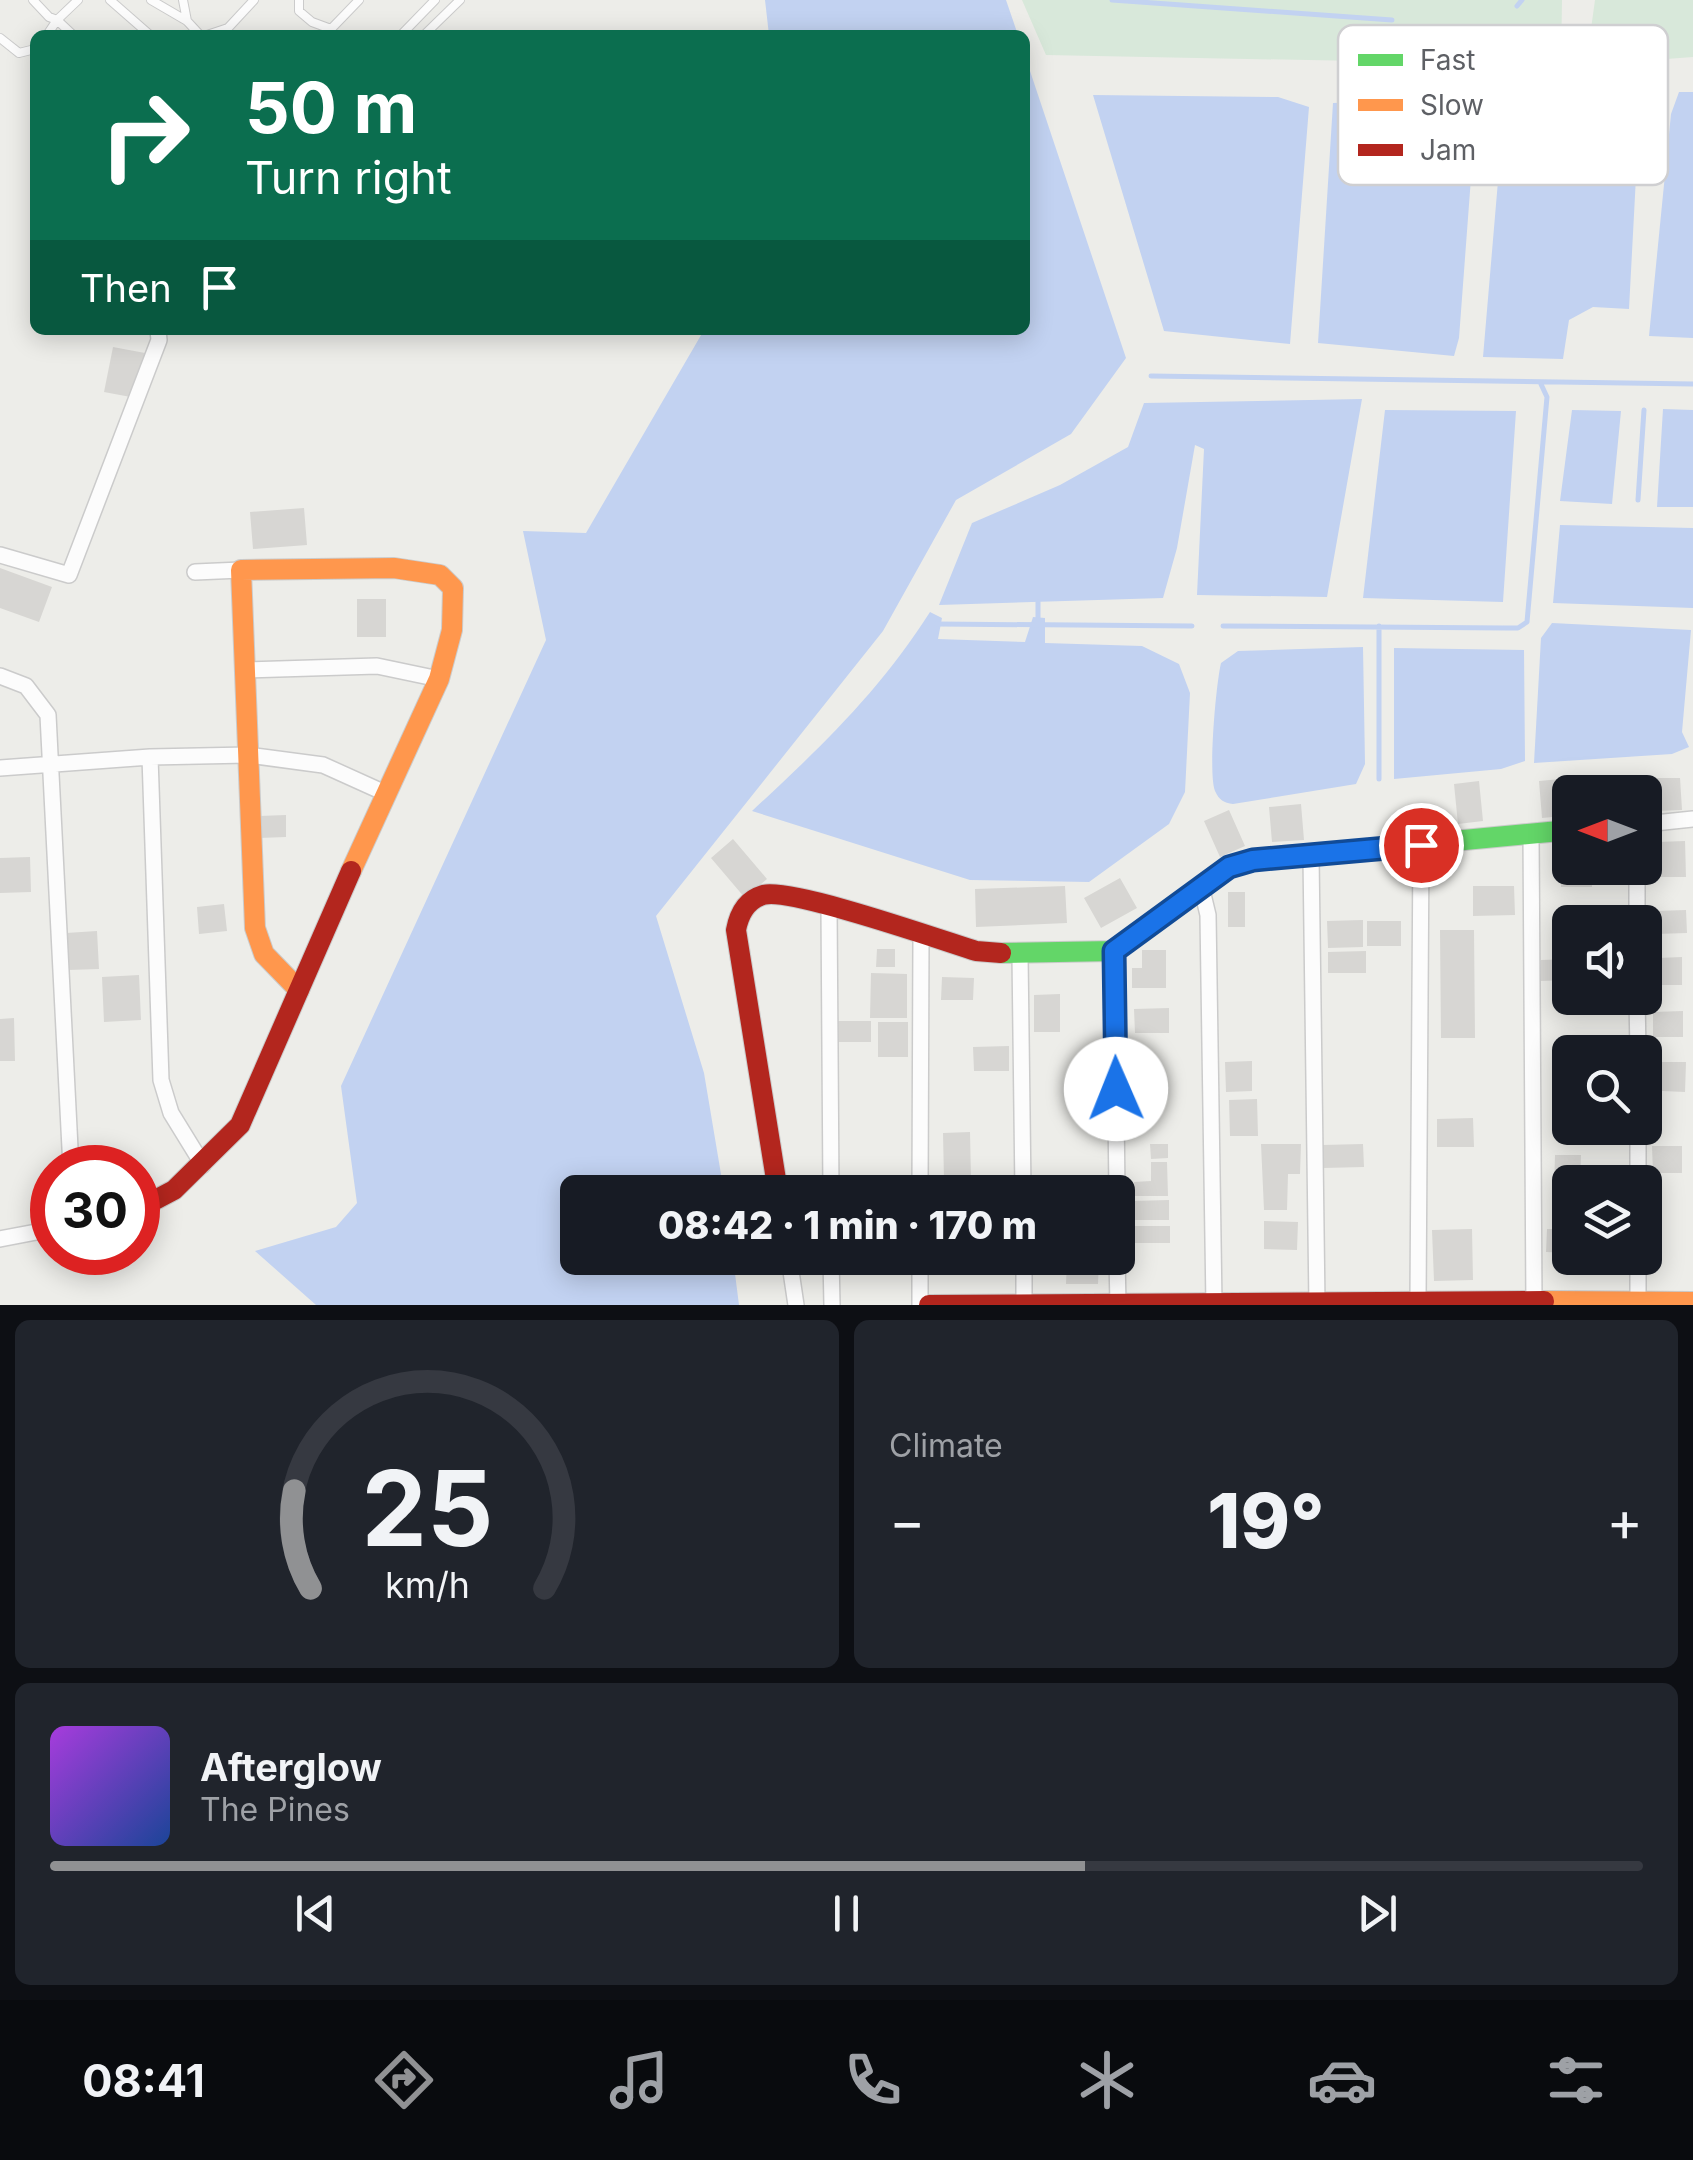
<!DOCTYPE html>
<html lang="en">
<head>
<meta charset="utf-8">
<style>
  body { margin:0; font-family:Inter,sans-serif; background:#20242c; color:#f1f3f6; height:100vh; display:flex; flex-direction:column; font-size:38px; white-space:nowrap }
  * { box-sizing:border-box; margin:0 }
  p { font-size:32px; color:#9ea1a6 }
  .icon { flex:none; width:55px; height:55px; fill:none; stroke:currentColor; stroke-width:2; stroke-linecap:round; stroke-linejoin:round }
  .map { position:relative; height:1305px; overflow:hidden }
  .drawer { display:flex; flex-direction:column; gap:15px; padding:15px; background:#0d0f14; flex:1 }
  .drawer>* { flex:none }
  .guide { position:absolute; left:30px; top:30px; width:1000px; height:305px; border-radius:15px; box-shadow:0 5px 25px #0003; background:#0b6e4f; color:#fff; overflow:hidden }
  .needle { width:65px; rotate:270deg }
  .buttons { position:absolute; left:1552px; top:775px; display:grid; gap:20px }
  .buttons a { display:grid; place-items:center; width:110px; height:110px; border-radius:15px; background:#171b24; box-shadow:0 5px 25px #0003; font-size:50px }
  .speed { position:absolute; left:30px; top:1145px; display:flex; gap:20px; font-size:50px; font-weight:700; text-align:center }
  .speed>* { display:grid; place-content:center; width:130px; height:130px; border-radius:50%; background:#171b24; box-shadow:0 5px 25px #0003; line-height:1 }
  .speed .limit { border:15px solid #d22; background:#fff; color:#111 }
  .pin { position:absolute; display:grid; place-items:center; width:85px; height:85px; color:#fff; margin:-42px; border:5px solid #fff; border-radius:50%; box-shadow:0 2px 10px #0007 }
  .me { position:absolute; width:110px; margin:-55px; rotate:359deg; stroke-linejoin:round; filter:drop-shadow(0 0 8px #0008) }
  .turn { display:flex; align-items:center; gap:35px; height:210px; padding:0 50px; font-size:45px }
  .turn .icon { width:130px; height:130px; stroke-width:2.5 }
  .turn b { display:block; font-size:70px; line-height:85px }
  .then { display:flex; align-items:center; height:95px; padding:0 50px; background:#0003; gap:20px; font-size:38px }
  .big { font-size:75px; font-weight:800; line-height:1.1 }
  .drawer .tile { flex:1; display:flex; flex-direction:column; justify-content:center; gap:15px; min-width:0; padding:0 35px; border-radius:15px; background:#20242c }
  .drawer .dial { align-items:center; gap:0 }
  .dial svg { height:260px; overflow:visible; fill:none; stroke:#363941; stroke-width:7; stroke-linecap:round; text-anchor:middle }
  .dial text { fill:#f1f3f6; stroke:none }
  .song { display:flex; align-items:center; gap:30px }
  .cover { width:120px; height:120px; border-radius:15px; background:linear-gradient(135deg,hsl(280 70% 55%),hsl(220 70% 35%)) }
  .played { height:10px; border-radius:5px; background:linear-gradient(90deg,#909193 65%,#363941 65%) }
  .keys { display:flex; justify-content:space-around; direction:ltr }
  .heat { display:flex; justify-content:space-between; align-items:center; font-size:55px; direction:ltr }
  .drawer .tiles { flex:1; display:grid; gap:15px; grid-template-columns:1fr 1fr }
  .tile:last-child { grid-column:span 2 }
  .trip { position:absolute; left:560px; top:1175px; width:575px; height:100px; border-radius:15px; background:#171b24; box-shadow:0 5px 25px #0003; font-weight:800; line-height:100px; text-align:center }
  .menu { display:flex; height:160px; justify-content:space-around; align-items:center; background:#090b0e; color:#9ea1a6 }
  .menu .icon { width:70px; height:70px }
  .menu .selected { color:#909193 }
  .menu b { font-size:45px; color:#f1f3f6 }
  .map>svg:first-child { display:block }
</style>
</head>
<body>
<div class="map">
<svg width="1693" height="1305" viewBox="0 0 1693 1305">
  <rect width="100%" height="100%" fill="#edede9"/>
  <!-- green -->
  <path fill="#d8e8da" d="M1022 0H1562L1561 65 1046 55Z
    M1595 0H1693V57L1586 65Z"/>
  <!-- water -->
  <path fill="#c2d2f1" d="M765 0H1006L1018 35H769Z
    M1025 56 1126 358 1071 434 956 500 883 631 656 916 704 1073 724 1192H578V1258H733L739 1305H316L255 1251 336 1227 357 1203 341 1086 546 640 523 531 586 533 704 330H1025Z
    M1679 92H1693V338L1649 336 1671 114Z
    M1093 95 1278 97 1309 107 1290 344 1164 331Z
    M1477 98 1459 338 1454 356 1318 343 1333 103Z
    M1505 99 1640 101 1629 309 1593 307 1569 320 1563 359 1483 357Z
    M1362 399 1327 597 1197 595 1204 449 1195 445 1177 548 1163 598 939 605 972 523 1060 485 1128 447 1144 403Z
    M1663 409 1693 410V507H1657Z
    M1385 410 1516 411 1503 602 1363 598Z
    M1572 410 1621 411 1612 504 1560 501Z
    M1560 525 1693 528V608L1553 603Z
    M930 612 942 618 938 639 1025 642 1033 617 1045 618V643L1142 646 1179 664 1190 693 1185 792 1169 824 1089 882 970 880 752 811C821 747 879 692 930 612Z
    M1552 623 1691 630 1682 732 1689 747 1672 754 1534 763 1541 638Z
    M1363 647 1365 764 1356 784 1233 804C1224 803 1219 800 1215 791 1208 774 1216 684 1221 663L1238 651Z
    M1394 648 1524 650 1525 761 1501 769 1394 779Z"/>
  <g fill="none" stroke-linecap="round" stroke-linejoin="round">
    <!-- stream -->
    <path stroke="#c2d2f1" stroke-width="5" d="M1112 0 1392 20
      M1517 6 1522 0
      M1151 376 1693 384
      M1638 500 1644 410
      M1038 623V602
      M937 624 1192 626
      M1223 626 1506 628H1518L1527 622 1547 397 1540 382
      M1379 626V779"/>
  </g>
  <!-- building -->
  <path fill="#d7d6d3" d="M113 347 145 353 136 398 104 392Z
    M304 508 307 545 253 549 250 512Z
    M0 568 52 587 39 622 0 608Z
    M357 599H386V637H357Z
    M1598 775 1600 792H1577L1576 776Z
    M1652 778H1680L1682 810 1655 811Z
    M1561 779 1564 816 1542 818 1539 781Z
    M1479 781 1483 821 1458 824 1454 784Z
    M1301 804 1304 840 1272 842 1269 807Z
    M1229 810 1245 846 1220 857 1204 821Z
    M286 815V837L259 838V816Z
    M733 839 767 879 745 898 711 858Z
    M1560 841H1570V868H1592V887H1561Z
    M1685 841 1686 877H1658L1657 842Z
    M30 857 31 892 0 893V858Z
    M1120 878 1137 908 1101 928 1084 898Z
    M1065 886 1067 923 976 927 975 889Z
    M1473 886H1514L1515 915 1473 916Z
    M1228 892H1245V927H1228Z
    M224 904 227 931 199 934 197 907Z
    M1686 910 1687 933 1656 934V911Z
    M1363 920V947L1328 948 1327 921Z
    M1367 921H1401V946H1367Z
    M1440 930H1474L1475 1038H1441Z
    M97 931 99 969 68 970 66 933Z
    M877 949H895V967H876Z
    M1142 950H1166V988H1132V968H1142Z
    M1366 951V973H1328V952Z
    M1682 957V985H1659L1658 958Z
    M1570 959V980L1540 981 1541 960Z
    M871 973 907 974V1018H870Z
    M139 975 141 1020 104 1022 102 977Z
    M942 977 974 978 973 1000H941Z
    M1060 994V1032H1034V995Z
    M1169 1008V1033H1135L1134 1009Z
    M1683 1011V1037H1653V1012Z
    M14 1018 15 1061H0V1019Z
    M838 1021H871V1042H838Z
    M878 1022H908V1057H878Z
    M1009 1046V1071H974L973 1047Z
    M1252 1061V1091L1226 1092 1225 1062Z
    M1655 1062H1686L1685 1092 1662 1091V1082H1655Z
    M1257 1099 1258 1136H1230L1229 1100Z
    M1473 1118 1474 1147H1437V1119Z
    M1587 1128H1625V1143L1587 1142Z
    M970 1132 971 1180H944L943 1133Z
    M1150 1144H1168V1158L1151 1159Z
    M1261 1144H1301L1300 1174H1288L1287 1210H1264Z
    M1363 1144 1364 1167 1323 1168 1322 1145Z
    M1652 1146H1682V1173H1653Z
    M1555 1155H1581L1580 1182H1570V1192H1554Z
    M1151 1162H1167L1168 1196H1134V1182L1151 1181Z
    M1037 1187H1065V1192H1037Z
    M1169 1200V1220H1133V1201Z
    M1264 1221 1298 1222 1297 1250 1264 1249Z
    M1131 1226H1170V1243H1132Z
    M1472 1229 1473 1280 1434 1281 1432 1230Z
    M1547 1229H1570V1253L1546 1252Z
    M937 1258H968V1269L937 1268Z
    M979 1258H997V1272H979Z
    M1036 1258H1064V1265H1036Z
    M1067 1260H1099L1098 1284H1066Z"/>
  <g fill="none" stroke-linecap="round" stroke-linejoin="round">
    <!-- lane casing -->
    <g stroke="#cbcbcb" stroke-width="10">
      <path id="lane" d="M33 0 49 17 57 20 78 0
        M110 0 150 35
        M151 0 187 21 200 35
        M183 0 187 21
        M299 0V11L312 22 331 29
        M331 29 359 0
        M47 35 57 20 73 35
        M207 35 228 28 254 0
        M401 35 435 0
        M424 35 460 0
        M0 38 19 53 35 49"/>
    </g>
    <!-- street casing -->
    <g stroke="#cbcbcb" stroke-width="18">
      <path id="street" d="M0 555 69 575 159 340 158 330
        M195 572 241 570
        M246 670 377 666 439 679
        M0 676 26 686 48 715 71 1168
        M150 757 161 1080 171 1113 203 1165
        M0 768 150 757 248 755 323 765 385 793
        M1645 824 1693 819
        M1531 833 1534 1305
        M1311 856 1317 1305
        M1637 868V922
        M1201 886 1208 915 1214 1305
        M829 906 831 1192
        M1114 951 1117 1192
        M1020 955 1023 1192
        M1637 998 1638 1052
        M1638 1128V1182
        M920 1192 921 937
        M0 1239 52 1229
        M789 1258 796 1305
        M831 1258 832 1305
        M1024 1258V1305
        M1117 1258 1118 1305
        M1638 1258V1305
        M1418 1300 1421 845
        M920 1305V1258"/>
    </g>
    <!-- fast casing -->
    <g stroke="#cbcbcb" stroke-width="22">
      <path id="fast" d="M1001 953 1114 951 1229 867 1253 860 1570 830"/>
    </g>
    <!-- slow casing -->
    <g stroke="#cbcbcb" stroke-width="22">
      <path id="slow" d="M299 990 264 954 255 928 241 570 394 568 440 575 453 588 452 630 439 679 351 871
        M1544 1301 1693 1302"/>
    </g>
    <!-- jam casing -->
    <g stroke="#cbcbcb" stroke-width="22">
      <path id="jam" d="M778 1192 736 930C739 914 746 900 763 895 790 887 941 940 976 951L1001 953
        M138 1209 174 1190 240 1125 351 871
        M929 1305 1544 1301"/>
    </g>
    <!-- lane -->
    <use href="#lane" stroke="#fcfcfc" stroke-width="8"/>
    <!-- street -->
    <use href="#street" stroke="#fcfcfc" stroke-width="15"/>
    <!-- fast -->
    <use href="#fast" stroke="#63d668" stroke-width="20"/>
    <!-- slow -->
    <use href="#slow" stroke="#ff974d" stroke-width="20"/>
    <!-- jam -->
    <use href="#jam" stroke="#b3261e" stroke-width="20"/>
  </g>
  <g fill="none" stroke-linecap="round" stroke-linejoin="round">
    <!-- route casing -->
    <g stroke="#114b97" stroke-width="25">
      <path id="route" d="M1116 1089 1114 951 1229 867 1253 860 1421 845"/>
    </g>
    <!-- route -->
    <use href="#route" stroke="#1a73e8" stroke-width="18"/>
  </g>
  <!-- legend -->
  <rect x="1338" y="25" width="330" height="160" rx="15" fill="#fff" stroke="#cfcfd1" stroke-width="2.5"/>
  <rect x="1358" y="54" width="45" height="12" fill="#63d668"/>
  <rect x="1358" y="99" width="45" height="12" fill="#ff974d"/>
  <rect x="1358" y="144" width="45" height="12" fill="#b3261e"/>
  <g font-size="28" fill="#5e6065">
    <text x="1420" y="70">Fast</text>
    <text x="1420" y="115">Slow</text>
    <text x="1420" y="160">Jam</text>
  </g>
</svg>
<div class="buttons">
<a><svg class="needle" viewBox="-14 -14 28 28"><path d="M0-13l5 13h-10z" fill="#e53935"/><path d="M0 13l5-13h-10z" fill="#9ea1a6"/></svg></a>
<a><svg class="icon" aria-label="sound" viewBox="0 0 24 24"><path d="M4 9h4l5-4v14l-5-4H4zM17 9q2 3 0 6"/></svg></a>
<a><svg class="icon" aria-label="search" viewBox="0 0 24 24"><circle cx="10" cy="10" r="6"/><path d="M15 15l6 6"/></svg></a>
<a><svg class="icon" aria-label="layers" viewBox="0 0 24 24"><path d="M12 4l9 5-9 5-9-5zM3 14l9 5 9-5"/></svg></a>
</div>
<div class="speed"><div class="limit">30</div></div>
<div class="pin" style="left:1421px;top:845px;background:#d93025"><svg class="icon" aria-label="arrive" viewBox="0 0 24 24"><path d="M6 21V4h12l-3 4 3 4H6"/></svg></div>
<svg class="me" style="left:1116px;top:1089px" viewBox="-20 -20 40 40"><circle r="19" fill="#fff"/><path d="M0-13L10 11 0 6-10 11z" fill="#1a73e8"/></svg>
<div class="trip">08:42 · 1 min · 170 m</div>
<div class="guide">
<div class="turn"><svg class="icon" aria-label="right" viewBox="0 0 24 24"><path d="M7 20v-9h11M14 6l5 5-5 5"/></svg><div><b>50 m</b>Turn right</div></div>
<div class="then">Then<svg class="icon" aria-label="arrive" viewBox="0 0 24 24"><path d="M6 21V4h12l-3 4 3 4H6"/></svg></div>
</div>
</div>
<section class="drawer">
<div class="tiles">
<div class="tile dial"><svg viewBox="0 0 100 80">
<path d="M14 69A42 42 0 1 1 86 69"/>
<path d="M14 69A42 42 0 0 1 9 39" stroke="#909193"/>
<text x="50" y="56" font-size="32" font-weight="700">25</text>
<text x="50" y="72" font-size="11">km/h</text>
</svg></div>
<div class="tile"><p>Climate</p>
<div class="heat"><a>−</a><b class="big">19°</b><a>+</a></div>
</div>
<div class="tile">
<div class="song"><i class="cover"></i><div><b>Afterglow</b><p>The Pines</p></div></div>
<div class="played"></div>
<div class="keys"><svg class="icon" aria-label="previous" viewBox="0 0 24 24"><path d="M18 5L8 12l10 7zM5 5v14"/></svg><svg class="icon" aria-label="pause" viewBox="0 0 24 24"><path d="M8 5v14M16 5v14"/></svg><svg class="icon" aria-label="next" viewBox="0 0 24 24"><path d="M6 5l10 7-10 7zM19 5v14"/></svg></div>
</div>
</div>
</section>
<nav class="menu">
<b>08:41</b>
<svg class="icon selected" aria-label="directions" viewBox="0 0 24 24"><path d="M12 3l9 9-9 9-9-9zM9 14v-3h6M13 9l2 2-2 2"/></svg>
<svg class="icon" aria-label="music" viewBox="0 0 24 24"><path d="M9 18V5l10-2v13"/><circle cx="6" cy="18" r="3"/><circle cx="16" cy="16" r="3"/></svg>
<svg class="icon" aria-label="phone" viewBox="0 0 24 24"><path d="M5 4h4l2 5-3 2q2 4 5 5l2-3 5 2v4C11 20 4 13 5 4z"/></svg>
<svg class="icon" aria-label="climate" viewBox="0 0 24 24"><path d="M12 3v18M4 7l16 10M4 17L20 7"/></svg>
<svg class="icon" aria-label="car" viewBox="0 0 24 24"><path d="M5 17H2v-5l4-1 3-4h7l3 4 3 1v5h-3M9 17h6M6 11h13"/><circle cx="7" cy="17" r="2"/><circle cx="17" cy="17" r="2"/></svg>
<svg class="icon" aria-label="filters" viewBox="0 0 24 24"><path d="M4 7h16M4 17h16"/><circle cx="9" cy="7" r="2"/><circle cx="15" cy="17" r="2"/></svg>
</nav>
</body>
</html>
